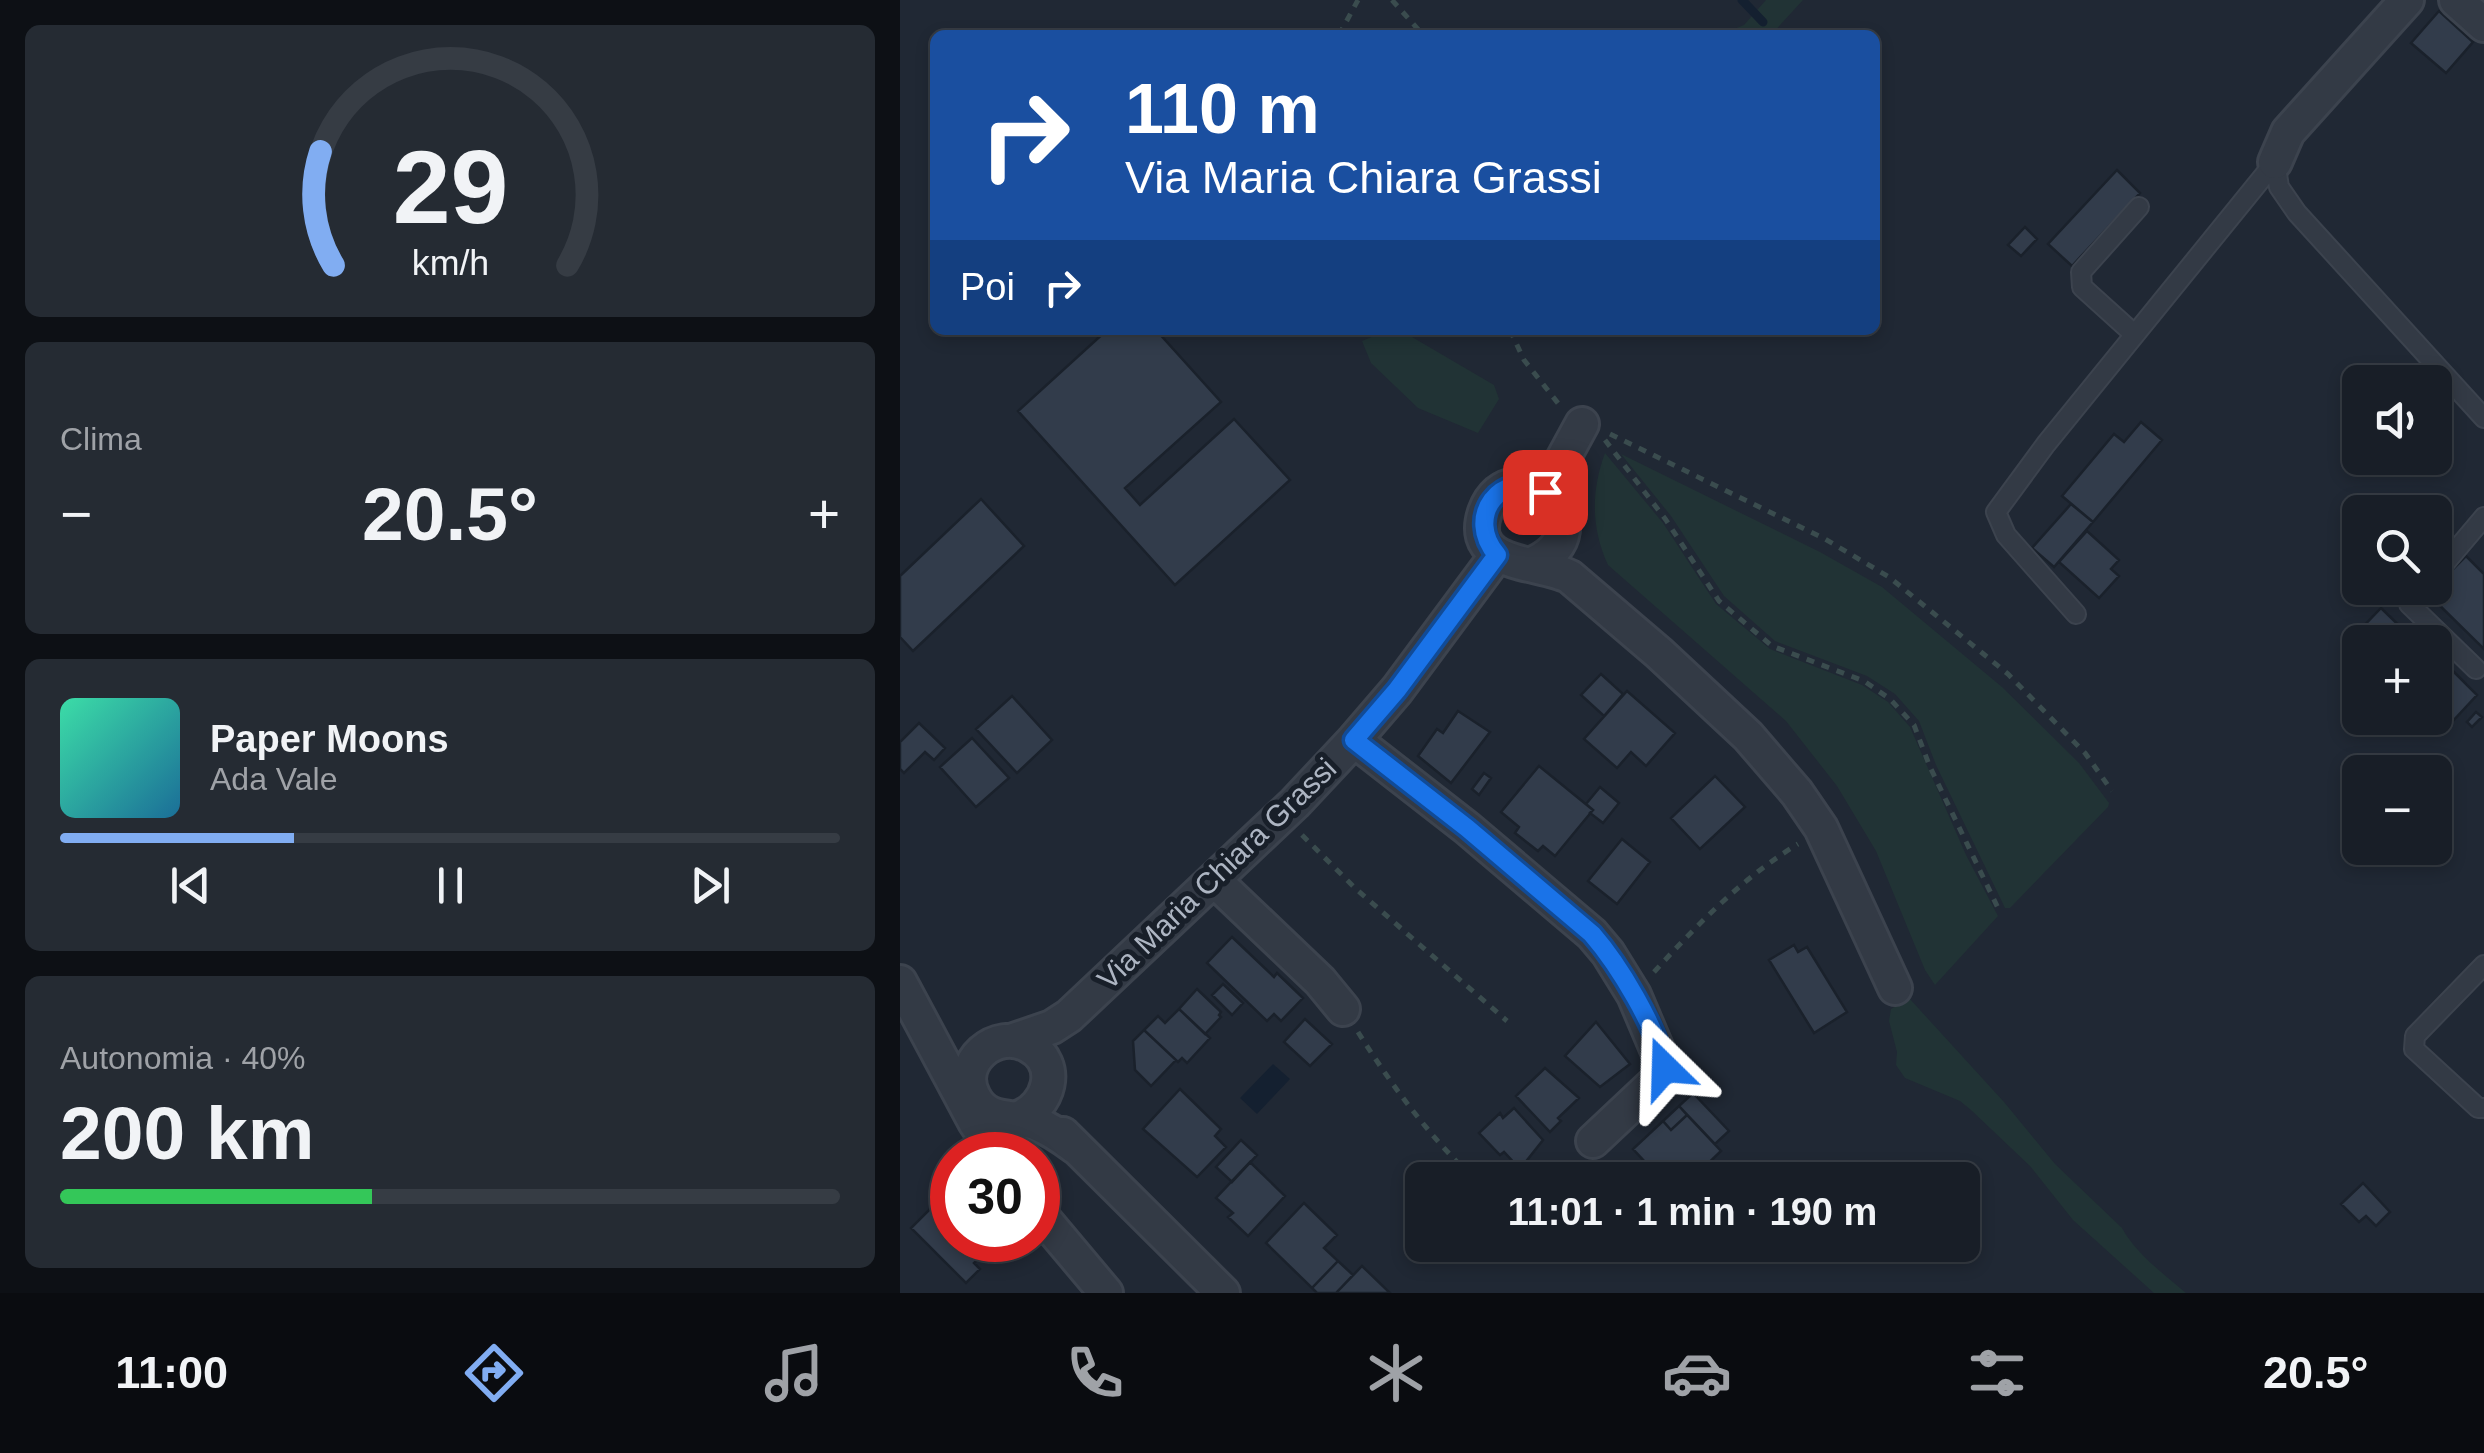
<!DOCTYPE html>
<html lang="it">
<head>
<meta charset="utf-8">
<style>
  body { margin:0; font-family:Arial,sans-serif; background:#252b33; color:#f1f3f6; height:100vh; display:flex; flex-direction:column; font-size:38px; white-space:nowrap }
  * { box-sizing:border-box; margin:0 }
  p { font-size:32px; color:#9fa2a7 }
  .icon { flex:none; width:55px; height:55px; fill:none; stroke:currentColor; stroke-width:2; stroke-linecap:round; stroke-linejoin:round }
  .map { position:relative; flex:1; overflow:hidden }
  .details { display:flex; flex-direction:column; gap:25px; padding:25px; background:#0d1015; width:900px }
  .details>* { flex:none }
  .top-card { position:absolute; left:30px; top:30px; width:950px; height:305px; border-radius:15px; box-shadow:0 5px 15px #0003,0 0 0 2px #363c44; background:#1a4fa0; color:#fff; overflow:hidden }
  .fabs { position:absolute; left:1442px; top:365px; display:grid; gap:20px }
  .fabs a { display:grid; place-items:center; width:110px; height:110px; border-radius:15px; background:#181e27; box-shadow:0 5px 15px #0003,0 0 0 2px #363c44; font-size:50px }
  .speed { position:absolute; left:30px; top:1132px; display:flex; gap:20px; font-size:50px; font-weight:700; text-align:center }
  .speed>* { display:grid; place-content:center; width:130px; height:130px; border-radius:50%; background:#181e27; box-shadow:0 5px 15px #0003,0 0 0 2px #363c44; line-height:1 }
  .speed .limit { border:15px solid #d22; background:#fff; color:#111 }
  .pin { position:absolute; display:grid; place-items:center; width:85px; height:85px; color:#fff; margin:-42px; border-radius:20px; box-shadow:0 5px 15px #0006 }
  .me { position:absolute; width:110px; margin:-55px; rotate:338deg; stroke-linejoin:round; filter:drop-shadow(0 0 8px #0008) }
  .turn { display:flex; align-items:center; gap:35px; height:210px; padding:0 30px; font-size:45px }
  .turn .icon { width:130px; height:130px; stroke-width:2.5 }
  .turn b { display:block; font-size:70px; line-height:85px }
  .then { display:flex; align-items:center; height:95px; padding:0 30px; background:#0003; gap:20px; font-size:38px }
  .big { font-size:75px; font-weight:700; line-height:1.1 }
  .details .widget { flex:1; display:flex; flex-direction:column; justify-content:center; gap:15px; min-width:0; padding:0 35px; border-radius:15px; background:#252b33 }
  .details .dial { align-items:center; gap:0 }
  .dial svg { height:260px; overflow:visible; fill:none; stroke:#363c44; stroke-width:7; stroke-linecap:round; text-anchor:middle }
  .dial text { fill:#f1f3f6; stroke:none }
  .song { display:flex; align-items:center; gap:30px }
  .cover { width:120px; height:120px; border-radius:15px; background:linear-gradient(135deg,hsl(160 70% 55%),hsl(200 70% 35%)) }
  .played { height:10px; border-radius:5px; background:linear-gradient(90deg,#81adf2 30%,#363c44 30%) }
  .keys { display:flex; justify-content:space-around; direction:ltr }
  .heat { display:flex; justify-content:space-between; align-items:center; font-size:55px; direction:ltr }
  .charge { height:15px; border-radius:8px; background:linear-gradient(90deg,#34c759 40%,#363c44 0) }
  .trip { position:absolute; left:505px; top:1162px; width:575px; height:100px; border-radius:15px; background:#181e27; box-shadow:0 5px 15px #0003,0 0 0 2px #363c44; font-weight:700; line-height:100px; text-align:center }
  .menu { display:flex; height:160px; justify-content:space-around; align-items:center; background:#0a0c10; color:#9fa2a7 }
  .menu .icon { width:70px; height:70px }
  .menu .current { color:#81adf2 }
  .menu b { font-size:45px; color:#f1f3f6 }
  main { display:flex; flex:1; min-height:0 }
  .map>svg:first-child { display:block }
</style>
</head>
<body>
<main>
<section class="details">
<div class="widget dial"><svg viewBox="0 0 100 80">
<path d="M14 69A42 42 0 1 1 86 69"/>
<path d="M14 69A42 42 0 0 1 10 34" stroke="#81adf2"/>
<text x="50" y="56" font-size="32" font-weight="700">29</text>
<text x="50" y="72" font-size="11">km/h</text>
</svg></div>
<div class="widget"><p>Clima</p>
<div class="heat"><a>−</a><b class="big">20.5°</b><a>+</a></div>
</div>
<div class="widget">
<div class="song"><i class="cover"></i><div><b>Paper Moons</b><p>Ada Vale</p></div></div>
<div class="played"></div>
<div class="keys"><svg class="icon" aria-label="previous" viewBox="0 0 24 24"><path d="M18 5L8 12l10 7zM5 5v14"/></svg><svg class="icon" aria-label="pause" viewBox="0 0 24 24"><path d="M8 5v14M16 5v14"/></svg><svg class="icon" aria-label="next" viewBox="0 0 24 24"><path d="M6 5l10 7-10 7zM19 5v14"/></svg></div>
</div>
<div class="widget"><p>Autonomia · 40%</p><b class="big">200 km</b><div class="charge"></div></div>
</section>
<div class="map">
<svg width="1584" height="1293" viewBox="0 0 1584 1293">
  <rect width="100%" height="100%" fill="#202834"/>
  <!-- green -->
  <path fill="#213335" d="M866 0H903L871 35H819L844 25Z
    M470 330H500L594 385 599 399 578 433 518 408 471 363 462 341 474 336Z
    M705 453 763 523 816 604 870 649 962 685 988 702 1010 727 1066 855 1098 916 1035 985 1025 970 976 851 937 786 886 721 708 565C691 528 691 491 705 453Z
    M721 454 920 552 982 587 1102 687 1179 763 1209 803 1208 807 1110 908H1105L1036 765 1019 721 995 694 967 676 875 641 824 596 771 516Z
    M1009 998 1104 1102 1155 1164 1222 1228C1236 1254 1264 1274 1286 1293H1254L1173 1220 1130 1166 1071 1110 1060 1101 1005 1078 996 1065 997 1052 989 1021 991 1009Z"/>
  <!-- water -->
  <path fill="#142030" d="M373 1064 390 1079 357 1114 340 1098Z"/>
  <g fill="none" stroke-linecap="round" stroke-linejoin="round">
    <!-- stream -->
    <path stroke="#142030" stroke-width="9" d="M842 0 863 22"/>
  </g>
  <!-- building -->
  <path fill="#323c4b" stroke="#1a212b" stroke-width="2.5" d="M1539 11 1573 42 1546 73 1511 43Z
    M1217 170 1240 193 1172 266 1148 244Z
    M1125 227 1137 239 1121 256 1108 245Z
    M207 330H256L321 402 225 488 240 505 334 419 390 480 275 585 118 411Z
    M1241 422 1262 440 1193 522 1162 496 1214 434 1224 442Z
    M81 499 124 546 13 651 0 637V576Z
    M1171 504 1193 522 1154 567 1132 548Z
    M1187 531 1219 560 1211 569 1219 576 1199 598 1159 562Z
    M1566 556 1584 574V649L1528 594Z
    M1481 608 1516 642H1469L1458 632Z
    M1554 672 1577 695 1551 723 1535 708V693Z
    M701 674 723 694 704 716 681 695Z
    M727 691 775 733 746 766 731 752 717 768 684 739Z
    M112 696 152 740 117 773 76 729Z
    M558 711 590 732 551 783 518 756 537 729 543 733Z
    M1576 712 1582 717 1572 727 1567 722Z
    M19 723 45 748 34 760 25 752 4 773 0 769V742Z
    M72 738 109 778 76 807 40 767Z
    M639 766 693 810 655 856 643 846 638 851 615 833 619 827 601 812Z
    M584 773 591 778 579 795 572 789Z
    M815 776 845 807 800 849 771 818Z
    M700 787 719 803 703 823 690 813 693 810 686 804Z
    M722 839 750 862 717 904 688 881Z
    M332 937 374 977 377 973 403 998 381 1021 374 1014 367 1021 307 963Z
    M894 945 898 952 907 947 947 1012 914 1033 869 960Z
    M323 984 343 1003 332 1015 312 995Z
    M297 989 321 1012 319 1015 321 1017 305 1034 279 1009Z
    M279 1009 310 1038 287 1063 282 1058 278 1062 244 1030 258 1016 265 1023Z
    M405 1019 432 1044 410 1066 384 1042Z
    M696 1022 730 1064 700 1087 665 1056Z
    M244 1030 276 1060 251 1086 235 1070 233 1041Z
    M645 1068 679 1098 658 1118 661 1121 650 1132 616 1096Z
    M280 1089 321 1129 315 1136 326 1147 297 1177 243 1129Z
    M793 1093 829 1131 815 1144 779 1106Z
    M779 1106 787 1115 771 1130 763 1121Z
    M614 1108 643 1140 620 1169 604 1152 600 1155 579 1133 600 1113 603 1118Z
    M787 1115 821 1151 791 1180H758L760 1178 733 1149 763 1121 771 1130Z
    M341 1140 357 1155 332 1182 316 1167Z
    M350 1162 385 1196 348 1236 328 1217 333 1213 316 1198Z
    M1463 1183 1490 1212 1476 1226 1466 1216 1459 1222 1441 1204Z
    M42 1197 52 1207V1240H98L74 1263 80 1269 66 1283 11 1228Z
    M404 1203 437 1235 424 1248 438 1261 412 1288 366 1243Z
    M438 1261 453 1275 436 1293H417L412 1288Z
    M462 1266 490 1293H436Z"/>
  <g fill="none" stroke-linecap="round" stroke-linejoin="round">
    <!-- lane casing -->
    <g stroke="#3c434e" stroke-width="22">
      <path id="lane" d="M1375 162 1379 187 1397 213 1584 418
        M1234 334 1182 287 1181 272 1239 207
        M1535 575 1584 517
        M1523 588 1509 604 1576 669
        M1176 614 1106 535 1096 512 1146 444 1375 162
        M1584 965 1515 1036 1514 1049 1578 1108H1584"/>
    </g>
    <!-- street casing -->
    <g stroke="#3c434e" stroke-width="38">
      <path id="street" d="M1556 0 1584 25
        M1375 162 1388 132 1507 0
        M645 492 682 424
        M632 564C714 528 611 441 585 512 566 568 641 561 670 577L759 653 848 736 897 793 921 828 995 988
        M454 740 567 828 692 934 708 953 734 995 765 1068 761 1077 693 1141
        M314 880 420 981 443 1009
        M0 982 75 1122 97 1155
        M114 1040 152 1027 169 1016 395 803 454 740 497 690 597 555
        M118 1118C149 1107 162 1064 129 1046 96 1027 55 1063 74 1097 87 1123 112 1115 135 1123 150 1129 162 1137 175 1147
        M163 1134 323 1293
        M138 1212 206 1293"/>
    </g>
    <!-- path -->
    <path stroke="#3a4c4e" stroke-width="5" stroke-dasharray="8 8" stroke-linecap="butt" d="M492 0 523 35
      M439 35 458 0
      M610 330 624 360 661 407
      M710 434 925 539 989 577 1108 674 1185 753 1212 791
      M705 440 766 520 819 601 872 646 964 681 990 699 1014 725 1030 767 1099 910
      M402 835 456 889 607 1021
      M754 972C798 924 842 878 898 844
      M458 1032C492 1086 529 1136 575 1180
      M656 1180 675 1160"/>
    <!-- lane -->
    <use href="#lane" stroke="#333a45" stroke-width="18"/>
    <!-- street -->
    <use href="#street" stroke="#333a45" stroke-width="32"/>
  </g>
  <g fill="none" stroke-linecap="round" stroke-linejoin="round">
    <!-- route casing -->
    <g stroke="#114b97" stroke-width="25">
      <path id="route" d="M645 492C601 468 564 517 597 555L497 690 454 740 567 828 692 934C719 965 757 1028 765 1068"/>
    </g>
    <!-- route -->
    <use href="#route" stroke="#1a73e8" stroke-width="18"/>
  </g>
  <g text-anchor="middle" stroke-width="10" stroke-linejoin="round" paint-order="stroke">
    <!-- street labels -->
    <g font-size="30" fill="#adb5c2" stroke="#181f29">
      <text transform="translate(317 874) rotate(-44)" y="10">Via Maria Chiara Grassi</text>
    </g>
  </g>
</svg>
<div class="fabs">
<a><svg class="icon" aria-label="sound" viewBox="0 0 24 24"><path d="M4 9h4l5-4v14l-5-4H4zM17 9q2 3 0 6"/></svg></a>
<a><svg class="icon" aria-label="search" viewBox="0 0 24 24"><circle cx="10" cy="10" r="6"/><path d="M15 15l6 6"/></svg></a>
<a>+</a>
<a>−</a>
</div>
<div class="speed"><div class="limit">30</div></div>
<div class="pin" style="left:645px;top:492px;background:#d93025"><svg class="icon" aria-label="arrive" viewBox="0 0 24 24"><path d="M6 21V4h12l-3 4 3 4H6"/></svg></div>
<svg class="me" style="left:765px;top:1068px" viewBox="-20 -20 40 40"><path d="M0-17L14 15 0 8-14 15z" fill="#1a73e8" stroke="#fff" stroke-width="4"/></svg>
<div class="trip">11:01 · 1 min · 190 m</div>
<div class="top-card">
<div class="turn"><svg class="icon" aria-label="right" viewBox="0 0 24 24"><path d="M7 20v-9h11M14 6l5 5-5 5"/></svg><div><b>110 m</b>Via Maria Chiara Grassi</div></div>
<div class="then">Poi<svg class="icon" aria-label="right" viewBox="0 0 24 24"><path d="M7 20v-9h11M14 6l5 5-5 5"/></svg></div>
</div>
</div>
</main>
<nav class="menu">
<b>11:00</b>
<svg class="icon current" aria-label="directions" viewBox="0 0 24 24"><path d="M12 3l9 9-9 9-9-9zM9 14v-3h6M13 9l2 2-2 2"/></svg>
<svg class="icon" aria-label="music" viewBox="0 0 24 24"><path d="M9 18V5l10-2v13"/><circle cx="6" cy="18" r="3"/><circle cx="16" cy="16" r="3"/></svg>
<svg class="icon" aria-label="phone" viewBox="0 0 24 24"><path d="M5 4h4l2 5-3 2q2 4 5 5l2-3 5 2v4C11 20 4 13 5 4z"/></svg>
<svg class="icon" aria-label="climate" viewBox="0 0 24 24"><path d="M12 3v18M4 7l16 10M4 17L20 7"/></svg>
<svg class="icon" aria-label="car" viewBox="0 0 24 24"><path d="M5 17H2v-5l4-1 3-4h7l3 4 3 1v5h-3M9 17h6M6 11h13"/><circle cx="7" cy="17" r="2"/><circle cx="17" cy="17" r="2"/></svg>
<svg class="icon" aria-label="filters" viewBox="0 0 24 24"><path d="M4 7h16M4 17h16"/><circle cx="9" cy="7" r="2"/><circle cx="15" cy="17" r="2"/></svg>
<b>20.5°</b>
</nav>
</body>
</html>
